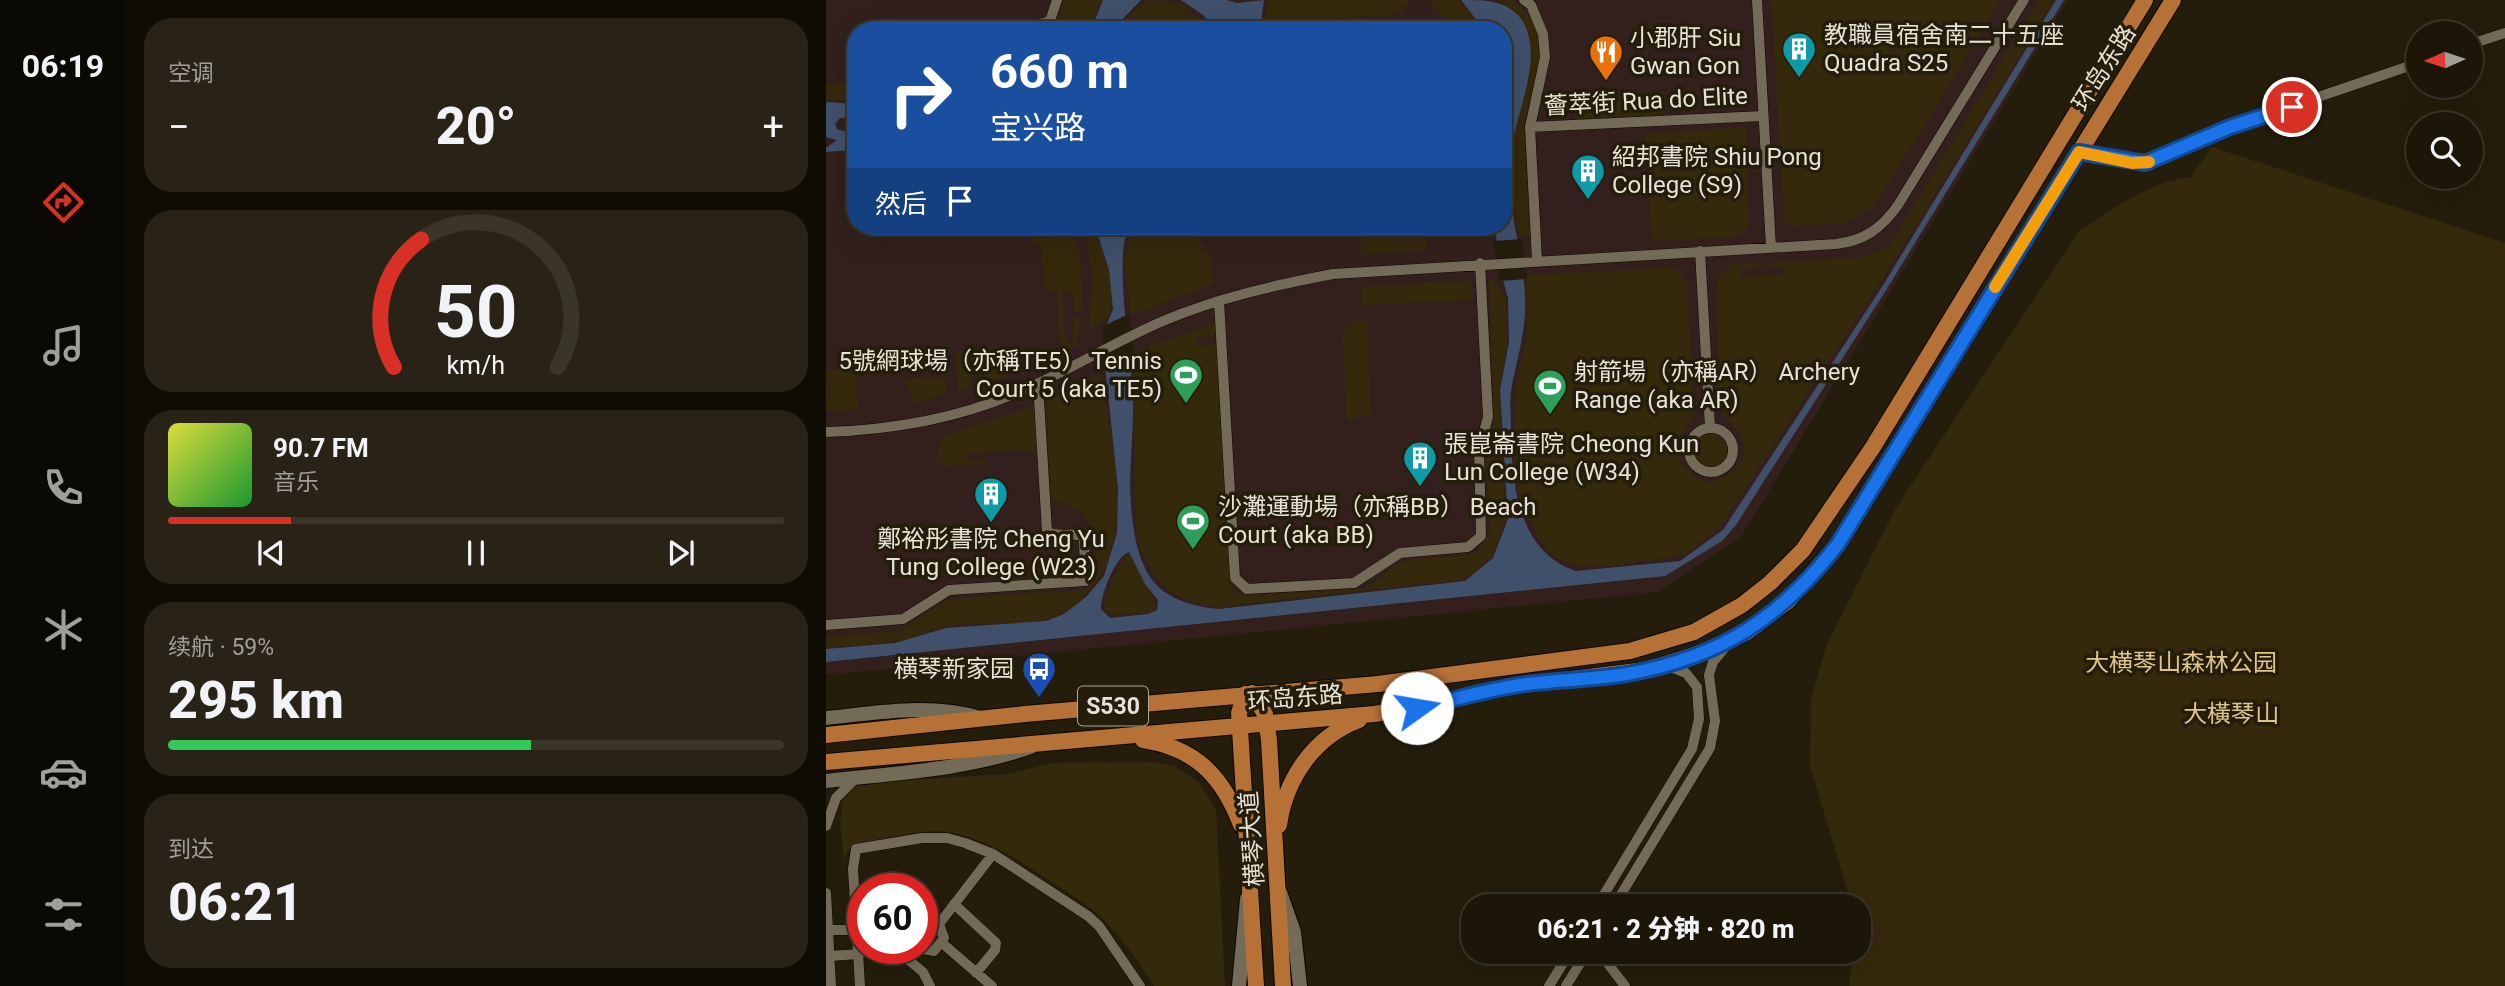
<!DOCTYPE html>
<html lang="zh">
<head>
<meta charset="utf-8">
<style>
  body { margin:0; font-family:Roboto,"Noto Sans SC",sans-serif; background:#282316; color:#f1f3f6; height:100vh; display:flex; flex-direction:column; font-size:26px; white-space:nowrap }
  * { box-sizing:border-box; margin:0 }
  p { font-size:23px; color:#a09f9c }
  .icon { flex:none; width:38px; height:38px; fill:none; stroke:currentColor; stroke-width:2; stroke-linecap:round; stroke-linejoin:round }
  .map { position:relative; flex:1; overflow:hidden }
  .drawer { display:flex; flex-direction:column; gap:18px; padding:18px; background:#0f0c04; width:700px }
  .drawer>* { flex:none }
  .hud { position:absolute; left:21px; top:21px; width:665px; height:214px; border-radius:28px; box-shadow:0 7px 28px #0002,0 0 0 2px #393529; background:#1a4fa0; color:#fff; overflow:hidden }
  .needle { width:46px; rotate:267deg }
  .buttons { position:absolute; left:1580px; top:21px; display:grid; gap:14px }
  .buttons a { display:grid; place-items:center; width:77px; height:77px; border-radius:50%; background:#1b1608; box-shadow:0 7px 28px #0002,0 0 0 2px #393529; font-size:35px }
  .speed { position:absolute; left:21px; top:873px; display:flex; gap:14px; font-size:35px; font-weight:700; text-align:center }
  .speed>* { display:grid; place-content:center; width:91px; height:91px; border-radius:50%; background:#1b1608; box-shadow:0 7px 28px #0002,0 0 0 2px #393529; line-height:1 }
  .speed .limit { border:10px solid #d22; background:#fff; color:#111 }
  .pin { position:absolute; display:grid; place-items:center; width:60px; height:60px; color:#fff; margin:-30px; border:4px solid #fff; border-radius:50%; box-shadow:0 2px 7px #0007 }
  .me { position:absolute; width:77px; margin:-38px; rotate:77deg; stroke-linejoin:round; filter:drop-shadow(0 0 5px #0008) }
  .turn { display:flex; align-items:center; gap:24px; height:147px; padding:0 28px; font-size:32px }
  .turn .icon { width:91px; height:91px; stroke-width:2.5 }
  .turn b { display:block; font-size:49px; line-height:60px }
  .then { display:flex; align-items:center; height:66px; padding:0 28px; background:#0003; gap:14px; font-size:26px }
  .big { font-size:52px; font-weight:800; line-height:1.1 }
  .drawer .tile { flex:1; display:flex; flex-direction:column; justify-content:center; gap:10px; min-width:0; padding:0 24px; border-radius:28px; background:#282316 }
  .drawer .dial { align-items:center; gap:0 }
  .dial svg { height:182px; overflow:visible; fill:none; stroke:#393529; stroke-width:7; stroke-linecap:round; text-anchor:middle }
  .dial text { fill:#f1f3f6; stroke:none }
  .song { display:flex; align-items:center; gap:21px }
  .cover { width:84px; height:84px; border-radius:10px; background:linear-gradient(135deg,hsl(60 70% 55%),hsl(130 70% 35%)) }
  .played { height:7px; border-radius:4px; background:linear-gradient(90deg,#d93025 20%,#393529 20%) }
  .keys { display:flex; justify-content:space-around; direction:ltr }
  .heat { display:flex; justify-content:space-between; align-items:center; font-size:38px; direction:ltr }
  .charge { height:10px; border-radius:5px; background:linear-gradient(90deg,#34c759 59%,#393529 0) }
  .trip { position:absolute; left:635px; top:894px; width:410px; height:70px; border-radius:28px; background:#1b1608; box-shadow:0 7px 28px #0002,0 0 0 2px #393529; font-weight:800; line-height:70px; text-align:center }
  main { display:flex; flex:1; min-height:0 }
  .tabs { display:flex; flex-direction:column; width:126px; justify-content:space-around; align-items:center; background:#0b0903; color:#a09f9c }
  .tabs .icon { width:49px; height:49px }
  .tabs .selected { color:#d93025 }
  .tabs b { font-size:32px; color:#f1f3f6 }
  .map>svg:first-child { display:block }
</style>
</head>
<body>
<main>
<nav class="tabs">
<b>06:19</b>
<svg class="icon selected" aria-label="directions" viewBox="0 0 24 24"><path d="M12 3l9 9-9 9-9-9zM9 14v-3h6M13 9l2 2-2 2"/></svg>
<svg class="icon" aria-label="music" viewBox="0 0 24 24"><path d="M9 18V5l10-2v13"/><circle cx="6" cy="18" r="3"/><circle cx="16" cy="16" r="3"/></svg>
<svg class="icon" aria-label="phone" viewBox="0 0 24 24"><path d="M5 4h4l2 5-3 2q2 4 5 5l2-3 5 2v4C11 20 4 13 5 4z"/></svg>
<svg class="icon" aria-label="climate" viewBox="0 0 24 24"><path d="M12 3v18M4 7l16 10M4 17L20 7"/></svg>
<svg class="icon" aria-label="car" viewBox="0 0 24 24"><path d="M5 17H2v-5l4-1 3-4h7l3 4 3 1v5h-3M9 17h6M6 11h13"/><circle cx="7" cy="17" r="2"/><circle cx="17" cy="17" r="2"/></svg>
<svg class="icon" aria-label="filters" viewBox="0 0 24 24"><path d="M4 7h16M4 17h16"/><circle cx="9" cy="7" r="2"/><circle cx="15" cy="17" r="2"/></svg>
</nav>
<section class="drawer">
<div class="tile"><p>空调</p>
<div class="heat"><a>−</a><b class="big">20°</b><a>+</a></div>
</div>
<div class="tile dial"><svg viewBox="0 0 100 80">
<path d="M14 69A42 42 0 1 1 86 69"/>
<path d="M14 69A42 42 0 0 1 26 13" stroke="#d93025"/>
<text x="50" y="56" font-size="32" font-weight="700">50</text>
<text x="50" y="72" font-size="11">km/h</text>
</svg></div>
<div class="tile">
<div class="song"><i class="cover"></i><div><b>90.7 FM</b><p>音乐</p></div></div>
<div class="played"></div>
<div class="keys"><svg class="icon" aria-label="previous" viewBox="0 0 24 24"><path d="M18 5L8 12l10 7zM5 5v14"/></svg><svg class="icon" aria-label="pause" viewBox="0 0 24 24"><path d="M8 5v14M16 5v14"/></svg><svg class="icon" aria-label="next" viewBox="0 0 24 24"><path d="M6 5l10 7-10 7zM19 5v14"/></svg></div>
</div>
<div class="tile"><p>续航 · 59%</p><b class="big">295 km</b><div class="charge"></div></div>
<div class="tile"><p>到达</p><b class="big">06:21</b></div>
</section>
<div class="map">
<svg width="1679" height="986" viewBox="0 0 1679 986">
  <rect width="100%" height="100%" fill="#241d0b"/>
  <!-- education -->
  <path fill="#33201d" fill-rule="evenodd" d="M0 0H1242L915 537 831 592 0 675ZM30 30H677V226H30Z"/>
  <!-- green -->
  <path fill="#35290c" d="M240 0H275L263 30H226Z
    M325 0 356 4 386 30H364L358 24 327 26V30H289L316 3Z
    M442 0H584L575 14 454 22 453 30H436Z
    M607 0H633L657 30H633L607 6Z
    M675 0H687C742 50 700 77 699 130 698 166 704 203 706 238L696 237 691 228 683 163 686 135 703 74Z
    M945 0H1175L1048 207 1019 223 965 226 958 219Z
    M1213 0H1228L1080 242 894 527 857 555 784 566H750L729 558 712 538 693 497 688 445 690 387 701 336 700 275 845 268 854 272 861 283 868 417 852 439 853 463 878 482C904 482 929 459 913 432 909 425 898 419 897 411 893 394 888 288 893 275L906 264 934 263 935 268 914 269V277L958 275V267L940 268V263L1031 258 1062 248Z
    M0 83H30V101L0 100Z
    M838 92 839 114 749 119 748 97Z
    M920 127 923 225 916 233 906 237 826 241 820 134Z
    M1386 147 1679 243V986H1023L1027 952H1032V906H1026L984 766 985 700 1000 646 1070 508 1253 231C1289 208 1323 182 1365 177Z
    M240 226H246C256 255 256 280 256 311H248L247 291 236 292 239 337H241L242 345 247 344 248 318H255L251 346 240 351 233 340 231 291H219L215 244H208V238L240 236Z
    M257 226H268C277 254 292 288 282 318L263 329 267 274Z
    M307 226H365L385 258 387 284 305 315 299 259Z
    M563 226H599L601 250 535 254 534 237 563 235Z
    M663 280H668L680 298 681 341 673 393 680 519 665 556 651 570 635 580 393 607C346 604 320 576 310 532L307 353 390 322V336L370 337V346L391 345 404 584 408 593 420 596 534 589C552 584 563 566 580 561 603 555 628 560 651 553L664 532 659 456 668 419Z
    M645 281V300L536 305 535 287Z
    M530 320 541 322 545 413 521 422 516 335Z
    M226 347 222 359 193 372V349Z
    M181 349 182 376 155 385 154 351Z
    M130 351H143L145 389 132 392Z
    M29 368 32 409 0 411V370Z
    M274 374C289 450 321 588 220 619 188 628 153 620 120 626 104 629 90 637 74 640 50 645 25 646 0 647V637L74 631 119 601 130 598 259 590C277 572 273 525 252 510 244 503 229 505 225 495L221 401Z
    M119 377 120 395 87 403 86 390H81L80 380Z
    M210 406 214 451 141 453V461L161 460V464L121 466 110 461 116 436Z
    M867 450a17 17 0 1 1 34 0a17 17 0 1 1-34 0Z
    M300 554 304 555C308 563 330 602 330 606L325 612 288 615 278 610V598Z
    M329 762 348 766 373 782 390 810 399 986H328C309 956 286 924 258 903 217 878 171 840 123 832 94 828 59 839 30 844L23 849 18 860 14 824 17 798 32 783 182 774 227 763Z"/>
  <!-- water -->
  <path fill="#40506b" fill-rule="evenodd" d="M277 0H315L286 30H265Z
    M355 0H401L411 3 438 0 434 30H390L377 15Z
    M635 0C660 0 681 0 696 20 720 60 687 116 684 159 680 205 697 251 699 296 701 327 692 355 686 385 683 398 685 414 685 427 685 480 691 552 750 571L854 561 897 530 1056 287 1230 0H1238L1062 287 910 525 896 541 839 576 0 662V649L69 643 120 628 220 621 238 614 260 597 278 576 291 533 292 489 279 365 278 332 287 309 283 270 269 226H303C287 260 306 357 307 399 308 438 301 477 306 516 308 536 312 555 321 572 335 598 366 607 393 609L639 581 667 558 682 519 674 390 683 342 682 298 674 269 669 226H677V30H658ZM303 552 319 584 332 600 331 610 322 614 284 618 275 609C275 594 289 557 303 552Z
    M0 102 30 104V117L14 118 9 124 11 129 30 135 27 150 0 152V148L11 140 0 137Z"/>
  <!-- pier -->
  <path fill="#241d0b" d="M696 239 701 279 674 281 667 241Z
    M303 314 308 356 278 370 277 326Z"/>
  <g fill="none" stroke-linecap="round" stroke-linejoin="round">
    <!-- street casing -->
    <g stroke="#0e0700" stroke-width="11">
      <path id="street" d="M698 0 705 5 717 34 719 57 704 127 711 260
        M931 0 945 247
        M203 27 224 21 231 0
        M1645 44 1679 33
        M704 127 937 116
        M1253 152 1319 163 1404 127 1592 63
        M874 251 884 428
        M393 301 409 578 421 589 528 583 574 553 642 547 655 536 653 450 662 417 654 263
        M863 450a22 22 0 1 1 44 0a22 22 0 1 1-44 0Z
        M0 432C64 430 129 419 188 394 239 373 286 343 337 321 392 298 449 285 507 274L1010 244C1038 241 1056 228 1072 205L1198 0
        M0 625 77 619 123 590 259 581 258 537C246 531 231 539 221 531L212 383
        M0 826 10 798 30 778
        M0 893 5 986
        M128 904 170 943 169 950 150 973
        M771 906 866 749 873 719 871 687 860 673 840 665
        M788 906 884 748 889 721 883 675 887 662 900 646
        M113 924 167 854
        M2 930H36
        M116 943 166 986
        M68 948 97 972 104 986
        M92 948 108 951 118 938 113 924 96 920
        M773 952 799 986
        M4 956 32 954 43 948
        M34 986 27 869 30 849 96 838H121L139 843 167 854 262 916 273 926 314 986
        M723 986 744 952
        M740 986 761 952"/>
    </g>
    <!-- secondary casing -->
    <g stroke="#0e0700" stroke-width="16">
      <path id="secondary" d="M0 718C52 713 103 703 154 718
        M0 781C70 773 138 770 205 747
        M454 892 468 932 474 986
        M413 986 421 899"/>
    </g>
    <!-- primary casing -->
    <g stroke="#0e0700" stroke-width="18">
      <path id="primary" d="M426 693 439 714 443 740 457 986
        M419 694 413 713 430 986
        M0 735 199 714 552 684 804 651 868 632 916 605 944 583 977 550 1047 447 1319 0
        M317 740C370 748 397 777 415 825
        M0 762 548 714 608 704 679 687 820 670 882 651 921 632 962 601 1012 544 1347 0
        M453 825C460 778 488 737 533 720"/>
    </g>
    <!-- street -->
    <use href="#street" stroke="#736b57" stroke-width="10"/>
    <!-- secondary -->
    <use href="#secondary" stroke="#736b57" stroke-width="14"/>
    <!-- primary -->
    <use href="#primary" stroke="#b67137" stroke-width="16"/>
  </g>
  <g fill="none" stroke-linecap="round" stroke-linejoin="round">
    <!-- route casing -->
    <g stroke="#114b97" stroke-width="18">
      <path id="route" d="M591 708C628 700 663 689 700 684 734 680 768 679 801 674 895 657 954 619 1012 544L1253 152 1319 163 1404 127 1466 107"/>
    </g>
    <!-- route -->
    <use href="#route" stroke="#1a73e8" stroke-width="12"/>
    <!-- slow -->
    <path stroke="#f59e0b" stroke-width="12" d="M1169 287 1253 152 1306 163 1323 162"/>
  </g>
  <!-- icons -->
  <defs>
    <g id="building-pin" transform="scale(1.75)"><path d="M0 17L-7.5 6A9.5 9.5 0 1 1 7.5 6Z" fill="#0f9aa8" stroke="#241d0b"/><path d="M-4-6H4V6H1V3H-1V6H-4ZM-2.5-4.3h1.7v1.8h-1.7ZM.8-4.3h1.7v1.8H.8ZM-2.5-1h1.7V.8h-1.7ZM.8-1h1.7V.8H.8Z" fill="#fff"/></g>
    <g id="restaurant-pin" transform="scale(1.75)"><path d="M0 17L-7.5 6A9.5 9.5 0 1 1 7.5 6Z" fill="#e8710a" stroke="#241d0b"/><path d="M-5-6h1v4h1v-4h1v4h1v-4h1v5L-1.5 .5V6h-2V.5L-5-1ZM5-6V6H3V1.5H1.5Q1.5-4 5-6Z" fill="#fff"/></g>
    <g id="stadium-pin" transform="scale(1.75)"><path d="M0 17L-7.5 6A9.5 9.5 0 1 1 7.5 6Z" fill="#2e9e5b" stroke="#241d0b"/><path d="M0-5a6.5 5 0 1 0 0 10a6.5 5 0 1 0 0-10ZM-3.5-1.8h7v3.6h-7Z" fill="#fff"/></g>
    <g id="bus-pin" transform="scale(1.75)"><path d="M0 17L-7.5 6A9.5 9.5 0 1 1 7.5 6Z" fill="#1a4fb4" stroke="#241d0b"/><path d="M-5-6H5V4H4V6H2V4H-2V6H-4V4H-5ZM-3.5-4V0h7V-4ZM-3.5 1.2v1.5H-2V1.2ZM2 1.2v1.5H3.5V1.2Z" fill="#fff"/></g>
  </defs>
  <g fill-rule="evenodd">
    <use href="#building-pin" x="973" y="49"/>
    <use href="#restaurant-pin" x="780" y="52"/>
    <use href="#building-pin" x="762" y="171"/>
    <use href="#stadium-pin" x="360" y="375"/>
    <use href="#stadium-pin" x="724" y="386"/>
    <use href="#building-pin" x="594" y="458"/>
    <use href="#building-pin" x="165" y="494"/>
    <use href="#stadium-pin" x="367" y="521"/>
    <use href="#bus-pin" x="213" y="669"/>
  </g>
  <g text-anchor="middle" stroke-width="7" stroke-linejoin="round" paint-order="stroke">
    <!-- shield labels -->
    <rect fill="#241d0b" stroke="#aca79a" stroke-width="2" x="252" y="686.5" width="70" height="39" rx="5"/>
    <g font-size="23" font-weight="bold" fill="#e7e2d7">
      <text x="287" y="714">S530</text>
    </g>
    <!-- poi labels -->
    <g font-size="24" fill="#e7e2d7" stroke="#241d0b" text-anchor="start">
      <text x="998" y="43">教職員宿舍南二十五座<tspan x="998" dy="28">Quadra S25</tspan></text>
      <text x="804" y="46">小郡肝 Siu<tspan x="804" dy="28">Gwan Gon</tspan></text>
      <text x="786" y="165">紹邦書院 Shiu Pong<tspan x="786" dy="28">College (S9)</tspan></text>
      <text x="336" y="369" text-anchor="end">5號網球場（亦稱TE5） Tennis<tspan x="336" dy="28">Court 5 (aka TE5)</tspan></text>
      <text x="748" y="380">射箭場（亦稱AR） Archery<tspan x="748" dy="28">Range (aka AR)</tspan></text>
      <text x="618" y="452">張崑崙書院 Cheong Kun<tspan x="618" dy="28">Lun College (W34)</tspan></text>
      <text x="392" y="515">沙灘運動場（亦稱BB） Beach<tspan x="392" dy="28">Court (aka BB)</tspan></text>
      <text x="165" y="547" text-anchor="middle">鄭裕彤書院 Cheng Yu<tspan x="165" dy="28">Tung College (W23)</tspan></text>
      <text x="188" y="677" text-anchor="end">横琴新家园</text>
    </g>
    <!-- street labels -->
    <g font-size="24" fill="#e7e2d7" stroke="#241d0b">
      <text transform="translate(1278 68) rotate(-58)" y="8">环岛东路</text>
      <text transform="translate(820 101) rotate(-3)" y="8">薈萃街 Rua do Elite</text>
      <text transform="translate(469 698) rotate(-5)" y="8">环岛东路</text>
      <text transform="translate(426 839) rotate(-94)" y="8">横琴大道</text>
    </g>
    <!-- park labels -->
    <g font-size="24" fill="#ddc58b" stroke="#241d0b">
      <text x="1355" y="671">大横琴山森林公园</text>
      <text x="1405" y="722">大橫琴山</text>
    </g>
  </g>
</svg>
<div class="buttons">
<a><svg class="needle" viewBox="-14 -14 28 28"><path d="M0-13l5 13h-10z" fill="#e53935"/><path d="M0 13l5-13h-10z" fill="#a09f9c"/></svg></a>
<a><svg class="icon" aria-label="search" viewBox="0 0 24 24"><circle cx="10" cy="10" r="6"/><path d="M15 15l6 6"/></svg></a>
</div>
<div class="speed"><div class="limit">60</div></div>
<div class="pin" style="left:1466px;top:107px;background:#d93025"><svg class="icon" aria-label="arrive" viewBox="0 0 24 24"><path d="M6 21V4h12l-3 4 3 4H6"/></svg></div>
<svg class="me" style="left:591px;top:708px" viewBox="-20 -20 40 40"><circle r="19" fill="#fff"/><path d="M0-13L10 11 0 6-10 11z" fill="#1a73e8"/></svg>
<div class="trip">06:21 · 2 分钟 · 820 m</div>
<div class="hud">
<div class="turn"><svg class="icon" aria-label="right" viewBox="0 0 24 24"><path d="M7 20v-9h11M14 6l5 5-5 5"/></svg><div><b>660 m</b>宝兴路</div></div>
<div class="then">然后<svg class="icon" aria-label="arrive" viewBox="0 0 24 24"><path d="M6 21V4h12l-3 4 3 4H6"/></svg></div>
</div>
</div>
</main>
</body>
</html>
